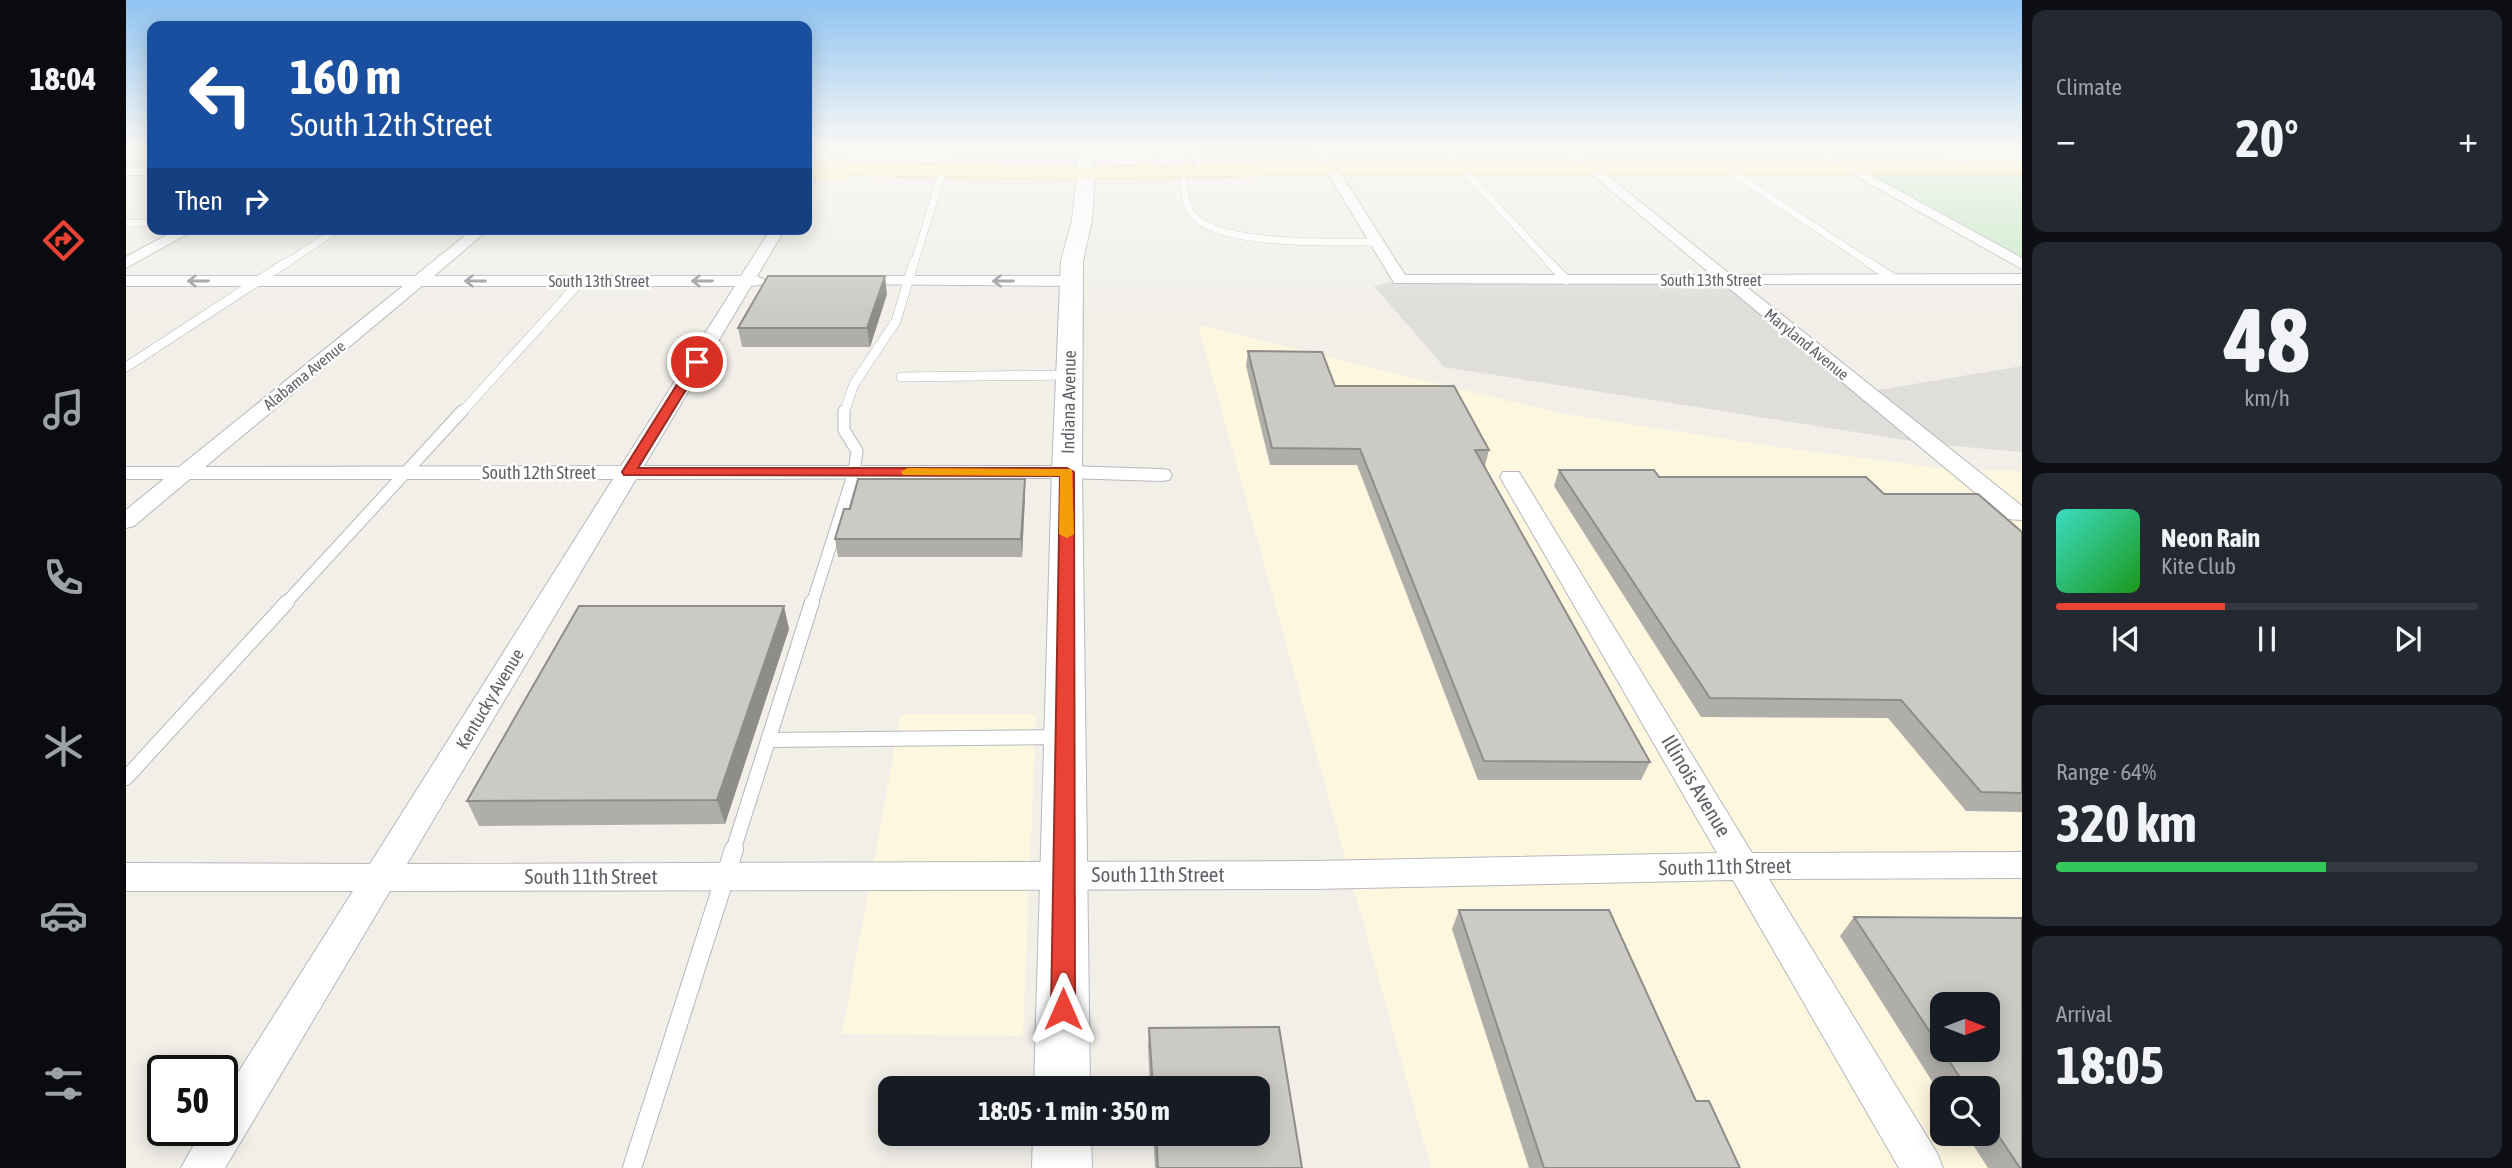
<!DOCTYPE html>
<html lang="en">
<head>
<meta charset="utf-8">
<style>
  body { margin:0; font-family:"Asap Condensed",sans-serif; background:#242831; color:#f1f3f6; height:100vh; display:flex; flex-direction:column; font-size:26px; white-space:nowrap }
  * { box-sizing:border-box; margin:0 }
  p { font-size:23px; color:#9ea1a6 }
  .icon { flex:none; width:38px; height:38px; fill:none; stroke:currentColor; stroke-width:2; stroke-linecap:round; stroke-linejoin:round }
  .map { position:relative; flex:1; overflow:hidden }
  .sheet { display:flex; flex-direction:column; gap:10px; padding:10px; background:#0d0f14; width:490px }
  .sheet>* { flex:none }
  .guide { position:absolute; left:21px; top:21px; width:665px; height:214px; border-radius:14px; box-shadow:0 4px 18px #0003; background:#1a4fa0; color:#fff; overflow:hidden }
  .needle { width:46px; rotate:90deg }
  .controls { position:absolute; left:1804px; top:992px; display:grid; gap:14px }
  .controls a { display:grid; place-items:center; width:70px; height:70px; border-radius:14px; background:#171b24; box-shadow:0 4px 18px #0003; font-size:35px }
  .speed { position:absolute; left:21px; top:1055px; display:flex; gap:14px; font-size:35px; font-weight:700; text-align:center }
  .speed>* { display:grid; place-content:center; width:91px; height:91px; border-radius:50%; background:#171b24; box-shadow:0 4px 18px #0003; line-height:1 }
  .speed .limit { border:4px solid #111; border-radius:10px; background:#fff; color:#111 }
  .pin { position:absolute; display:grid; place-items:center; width:60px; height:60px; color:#fff; margin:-30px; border:4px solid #fff; border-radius:50%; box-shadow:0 2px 7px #0007 }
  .me { position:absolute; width:77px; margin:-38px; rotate:0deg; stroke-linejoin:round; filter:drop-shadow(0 0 5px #0008) }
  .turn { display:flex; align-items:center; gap:24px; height:147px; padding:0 28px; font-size:32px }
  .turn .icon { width:91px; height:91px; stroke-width:2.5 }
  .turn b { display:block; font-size:49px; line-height:60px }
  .then { display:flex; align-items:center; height:66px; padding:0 28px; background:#0003; gap:14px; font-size:26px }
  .big { font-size:52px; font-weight:700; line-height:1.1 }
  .sheet .widget { flex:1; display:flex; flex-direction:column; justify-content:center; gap:10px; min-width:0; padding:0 24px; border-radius:14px; background:#242831 }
  .sheet .dial { align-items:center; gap:0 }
  .dial b { font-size:91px; line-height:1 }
  .song { display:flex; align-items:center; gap:21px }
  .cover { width:84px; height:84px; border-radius:10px; background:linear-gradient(135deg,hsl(170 70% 55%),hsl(120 70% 35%)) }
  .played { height:7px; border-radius:4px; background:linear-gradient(90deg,#ea4335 40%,#363941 40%) }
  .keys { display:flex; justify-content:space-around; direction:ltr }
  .heat { display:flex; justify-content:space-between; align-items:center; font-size:38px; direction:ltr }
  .charge { height:10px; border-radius:5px; background:linear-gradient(90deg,#34c759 64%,#363941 0) }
  .trip { position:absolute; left:752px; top:1076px; width:392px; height:70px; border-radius:14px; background:#171b24; box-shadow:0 4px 18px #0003; font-weight:700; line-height:70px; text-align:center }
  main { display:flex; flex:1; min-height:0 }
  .tabs { display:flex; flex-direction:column; width:126px; justify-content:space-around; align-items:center; background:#090b0e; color:#9ea1a6 }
  .tabs .icon { width:49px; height:49px }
  .tabs .active { color:#ea4335 }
  .tabs b { font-size:32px; color:#f1f3f6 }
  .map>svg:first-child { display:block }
</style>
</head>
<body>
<main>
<nav class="tabs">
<b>18:04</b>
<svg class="icon active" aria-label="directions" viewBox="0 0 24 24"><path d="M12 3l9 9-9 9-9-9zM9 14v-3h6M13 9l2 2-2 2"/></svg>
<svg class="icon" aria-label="music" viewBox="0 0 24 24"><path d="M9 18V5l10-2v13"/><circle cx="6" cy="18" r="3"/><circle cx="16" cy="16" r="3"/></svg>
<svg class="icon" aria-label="phone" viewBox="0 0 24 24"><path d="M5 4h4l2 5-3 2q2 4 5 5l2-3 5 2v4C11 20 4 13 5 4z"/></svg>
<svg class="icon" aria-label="climate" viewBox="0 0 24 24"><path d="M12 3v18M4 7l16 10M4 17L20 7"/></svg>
<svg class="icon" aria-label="car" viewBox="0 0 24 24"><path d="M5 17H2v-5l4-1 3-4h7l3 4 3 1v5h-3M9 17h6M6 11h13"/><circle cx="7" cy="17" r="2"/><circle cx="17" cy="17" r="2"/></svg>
<svg class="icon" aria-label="filters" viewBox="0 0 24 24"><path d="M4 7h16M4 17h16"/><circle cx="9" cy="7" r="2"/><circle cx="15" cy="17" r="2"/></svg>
</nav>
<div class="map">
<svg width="1896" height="1168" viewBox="0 0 1896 1168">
  <rect width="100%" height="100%" fill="#f1efe8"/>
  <!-- commercial -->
  <path fill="#fef7e0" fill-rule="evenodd" d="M965 147H1061L1067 163 971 161 967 158Z
    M1817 147H1896V163L1849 162Z
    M1072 325 1432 413 1665 449 1837 471H1896V1168H1305ZM1816 1004H1862V1050H1816ZM1816 1088H1862V1134H1816Z
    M775 714H910L897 1036 716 1034Z"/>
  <!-- industrial -->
  <path fill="#e0deda" d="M1061 147H1180L1188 161 1178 164 1067 163Z
    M1274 280H1602L1740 392 1896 366V452L1804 444 1318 367 1248 286Z"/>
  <!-- green -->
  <path fill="#c5e8c5" d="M1734 171H1896V258Z"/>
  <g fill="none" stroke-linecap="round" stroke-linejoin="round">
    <!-- lane-far4 casing -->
    <g stroke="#b5b8bc" stroke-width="8">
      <path id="lane-far4" d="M1067 147 1073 166
        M1316 147 1425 264
        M1810 147 1854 168
        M958 151 1047 152 1053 166
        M989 157 990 161H1007
        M705 160 811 159 821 157 824 147
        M1030 161H1051
        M1600 168 1745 264
        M1057 181C1059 191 1059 205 1065 213 1089 247 1211 242 1251 242
        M0 223H26
        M159 264 212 229
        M788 264 815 177"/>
    </g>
    <!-- lane-far3 casing -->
    <g stroke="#b5b8bc" stroke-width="10">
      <path id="lane-far3" d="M1423 262 1440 280
        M1742 262 1768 279
        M0 367 161 262
        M775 377 943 375
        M335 413 455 281
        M718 413 728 384 770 321 788 262"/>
    </g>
    <!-- lane-far2 casing -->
    <g stroke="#b5b8bc" stroke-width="13">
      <path id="lane-far2" d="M159 604 336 411
        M686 604 728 472 731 451 718 430V411"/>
    </g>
    <!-- lane-far1 casing -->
    <g stroke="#b5b8bc" stroke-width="16">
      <path id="lane-far1" d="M642 740 935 737
        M0 778 161 602
        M607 851 686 602"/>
    </g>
    <!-- lane casing -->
    <g stroke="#b5b8bc" stroke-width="20">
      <path id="lane" d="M506 1168 608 849"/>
    </g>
    <!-- street casing -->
    <g stroke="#b5b8bc" stroke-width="2">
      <path id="street" d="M696 147H708L686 185 681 186V172Z
        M1186 147H1198L1279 275H1586L1433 147H1446L1605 275 1896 274V284H1617L1896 506V520L1881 519 1598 284 1268 283Z
        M1678 147H1693L1896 258V269Z
        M0 167H26V175H0Z
        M52 229H70L0 268V257Z
        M347 229H363L308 276H615L645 229H659L631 276 641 281 639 284 625 286 518 466H941L1035 469 1043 470 1046 475 1043 480 1035 481 941 478 510 479 281 864 1187 861 1591 853 1374 477 1377 472H1393L1396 477 1626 853 1896 852V878L1643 879 1811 1153 1817 1168H1773L1607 880 1187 889 264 891 99 1168H55L76 1130H96V1098L227 891H0V863L244 864 487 479H64L8 526 0 528V510L38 479H0V467H53L277 286H0V276H289ZM296 286H609L495 466 79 467Z
        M726 276H946L954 281 946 286 720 284 718 281Z"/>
    </g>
    <!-- secondary casing -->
    <g stroke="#b6babf" stroke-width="2">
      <path id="secondary" d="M950 147H966L969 173 966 220 957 261 956 472 964 1088H908L926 472 935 261 946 220 951 173Z
        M907 1134H965L966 1168H906Z"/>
    </g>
    <!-- primary casing -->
    <g stroke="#f2c960" stroke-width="2">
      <path id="primary" d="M0 147H26V154L0 152Z
        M1206 162H1896V174H1206L942 179 716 175 706 169 716 163 942 167Z"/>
    </g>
    <!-- lane-far4 -->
    <use href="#lane-far4" stroke="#fff" stroke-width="7"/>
    <!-- lane-far3 -->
    <use href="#lane-far3" stroke="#fff" stroke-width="9"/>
    <!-- lane-far2 -->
    <use href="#lane-far2" stroke="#fff" stroke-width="11"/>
    <!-- lane-far1 -->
    <use href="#lane-far1" stroke="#fff" stroke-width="14"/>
    <!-- lane -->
    <use href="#lane" stroke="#fff" stroke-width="18"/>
    <!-- street -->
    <use href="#street" fill="#fff" fill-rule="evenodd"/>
    <!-- secondary -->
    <use href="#secondary" fill="#fff" fill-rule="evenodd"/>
    <!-- primary -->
    <use href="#primary" fill="#fff2af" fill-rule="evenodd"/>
    <!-- primary-bridge casing -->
    <g stroke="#f2c960" stroke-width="22" stroke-linecap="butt">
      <path id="primary-bridge" d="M681 169H716"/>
    </g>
    <!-- primary-bridge -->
    <use href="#primary-bridge" stroke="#fff2af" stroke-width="21"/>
  </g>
  <!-- wall -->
  <path fill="#afaea9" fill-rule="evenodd" d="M1519 147H1562L1520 148Z
    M761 294 744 347H616L612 328Z
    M1122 351 1209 386 1363 450 1359 466 1524 762 1515 780H1352L1231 465H1144L1120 366Z
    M1433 470 1758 494 1896 532V812L1840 811 1762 718 1575 717 1428 486Z
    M899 479V496L896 557H712L709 539 724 509Z
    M663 629 599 824 353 826 341 801Z
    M1333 910 1570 1101 1614 1168H1403L1326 929Z
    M1728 917 1896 918V1168H1862L1840 1134H1862V1088H1816V1097L1714 936ZM1816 1004H1862V1050H1816Z
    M1153 1027 1176 1168H1029L1027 1134H1132V1088H1024L1022 1046 1023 1028Z"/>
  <!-- shaded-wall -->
  <path fill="#8f8d8a" d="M759 276 761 294 744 347 741 328Z
    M899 479V496L896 557 895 539Z
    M658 606 663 629 599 824 591 800Z"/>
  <!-- building -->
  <path fill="#cccac5" stroke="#8f8d8a" stroke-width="2" fill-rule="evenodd" d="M642 276H759L741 328H612Z
    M1122 351 1196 352 1209 386H1328L1363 450H1349L1524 762 1358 761 1234 449 1146 448Z
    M1433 470H1528L1533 477H1740L1758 494H1852L1896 532V793L1855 792 1775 700 1584 698Z
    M732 479H899L895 539H709L718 509H724Z
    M453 606H658L591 800 341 801Z
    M1333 910H1483L1570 1101H1583L1614 1168H1418Z
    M1728 917 1896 918V1168H1894L1862 1120V1088H1841ZM1816 1004H1862V1050H1816Z
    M1153 1027 1176 1168H1032L1030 1134H1132V1088H1027L1023 1028Z"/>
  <!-- one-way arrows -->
  <defs><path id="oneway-shaft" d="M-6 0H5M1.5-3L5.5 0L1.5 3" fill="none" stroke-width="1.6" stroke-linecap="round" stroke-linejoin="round" transform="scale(1.75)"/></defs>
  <g stroke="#979a9d">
    <use href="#oneway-shaft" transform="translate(72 281) rotate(180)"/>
    <use href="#oneway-shaft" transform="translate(349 281) rotate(180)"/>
    <use href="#oneway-shaft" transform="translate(576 281) rotate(180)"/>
    <use href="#oneway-shaft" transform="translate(877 281) rotate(-180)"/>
  </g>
  <!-- sky -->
  <linearGradient id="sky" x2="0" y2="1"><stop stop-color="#8fc3f1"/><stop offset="0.47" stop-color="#f9f8f5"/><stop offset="1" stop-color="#f9f8f5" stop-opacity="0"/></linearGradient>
  <rect width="1896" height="311" fill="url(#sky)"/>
  <!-- route -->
  <path fill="#ea4335" stroke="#982c22" stroke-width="2" d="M567 359 577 362 512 468H941L948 472 949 1009 945 1017 937 1021 928 1017 925 1009 934 476 498 475 496 472Z"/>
  <!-- slow -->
  <path fill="#f59e0b" d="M781 468 946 469 948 534 941 538 933 534 934 476 777 475 775 472Z"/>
  <g text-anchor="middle" stroke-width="5" stroke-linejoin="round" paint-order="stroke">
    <!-- far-street labels -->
    <g font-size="16" fill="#5f6368" stroke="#fff">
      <text x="1585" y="286">South 13th Street</text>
      <text x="473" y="287">South 13th Street</text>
      <text transform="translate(1681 344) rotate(39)" y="6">Maryland Avenue</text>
      <text transform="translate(178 375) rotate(-39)" y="6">Alabama Avenue</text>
    </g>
    <!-- street labels -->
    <g font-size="18" fill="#5f6368" stroke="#fff">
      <text transform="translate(943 402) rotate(-89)" y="6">Indiana Avenue</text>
      <text x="413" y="479">South 12th Street</text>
      <text transform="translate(364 699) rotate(-59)" y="6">Kentucky Avenue</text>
    </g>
    <!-- near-street labels -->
    <g font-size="21" fill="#5f6368" stroke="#fff">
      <text transform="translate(1570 786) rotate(59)" y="7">Illinois Avenue</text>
      <text transform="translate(1599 867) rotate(-1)" y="7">South 11th Street</text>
      <text x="1032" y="882">South 11th Street</text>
      <text x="465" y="884">South 11th Street</text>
    </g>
  </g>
</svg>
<div class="controls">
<a><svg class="needle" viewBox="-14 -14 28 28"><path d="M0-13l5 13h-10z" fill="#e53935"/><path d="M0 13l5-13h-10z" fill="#9ea1a6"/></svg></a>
<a><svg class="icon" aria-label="search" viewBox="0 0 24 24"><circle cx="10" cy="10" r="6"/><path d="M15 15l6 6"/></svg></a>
</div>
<div class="speed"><div class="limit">50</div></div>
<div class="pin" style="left:571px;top:362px;background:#d93025"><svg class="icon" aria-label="arrive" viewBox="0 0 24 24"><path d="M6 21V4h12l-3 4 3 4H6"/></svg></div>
<svg class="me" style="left:937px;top:1009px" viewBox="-20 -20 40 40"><path d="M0-17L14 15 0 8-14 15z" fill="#ea4335" stroke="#fff" stroke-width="4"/></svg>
<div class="trip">18:05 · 1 min · 350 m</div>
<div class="guide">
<div class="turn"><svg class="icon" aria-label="left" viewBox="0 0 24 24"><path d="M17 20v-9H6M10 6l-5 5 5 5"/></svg><div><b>160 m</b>South 12th Street</div></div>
<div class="then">Then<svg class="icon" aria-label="right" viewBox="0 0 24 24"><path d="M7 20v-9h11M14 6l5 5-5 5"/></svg></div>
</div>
</div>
<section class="sheet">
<div class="widget"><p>Climate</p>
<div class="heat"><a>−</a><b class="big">20°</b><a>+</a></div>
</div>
<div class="widget dial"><b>48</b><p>km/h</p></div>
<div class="widget">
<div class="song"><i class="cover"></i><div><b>Neon Rain</b><p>Kite Club</p></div></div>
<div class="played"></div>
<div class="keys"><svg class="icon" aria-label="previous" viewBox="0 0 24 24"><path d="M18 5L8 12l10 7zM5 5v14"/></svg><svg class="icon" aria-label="pause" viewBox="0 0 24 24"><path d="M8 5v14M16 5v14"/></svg><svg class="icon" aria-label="next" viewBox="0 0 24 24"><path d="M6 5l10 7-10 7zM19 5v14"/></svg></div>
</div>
<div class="widget"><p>Range · 64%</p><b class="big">320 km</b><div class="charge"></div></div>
<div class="widget"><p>Arrival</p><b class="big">18:05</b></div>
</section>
</main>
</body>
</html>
